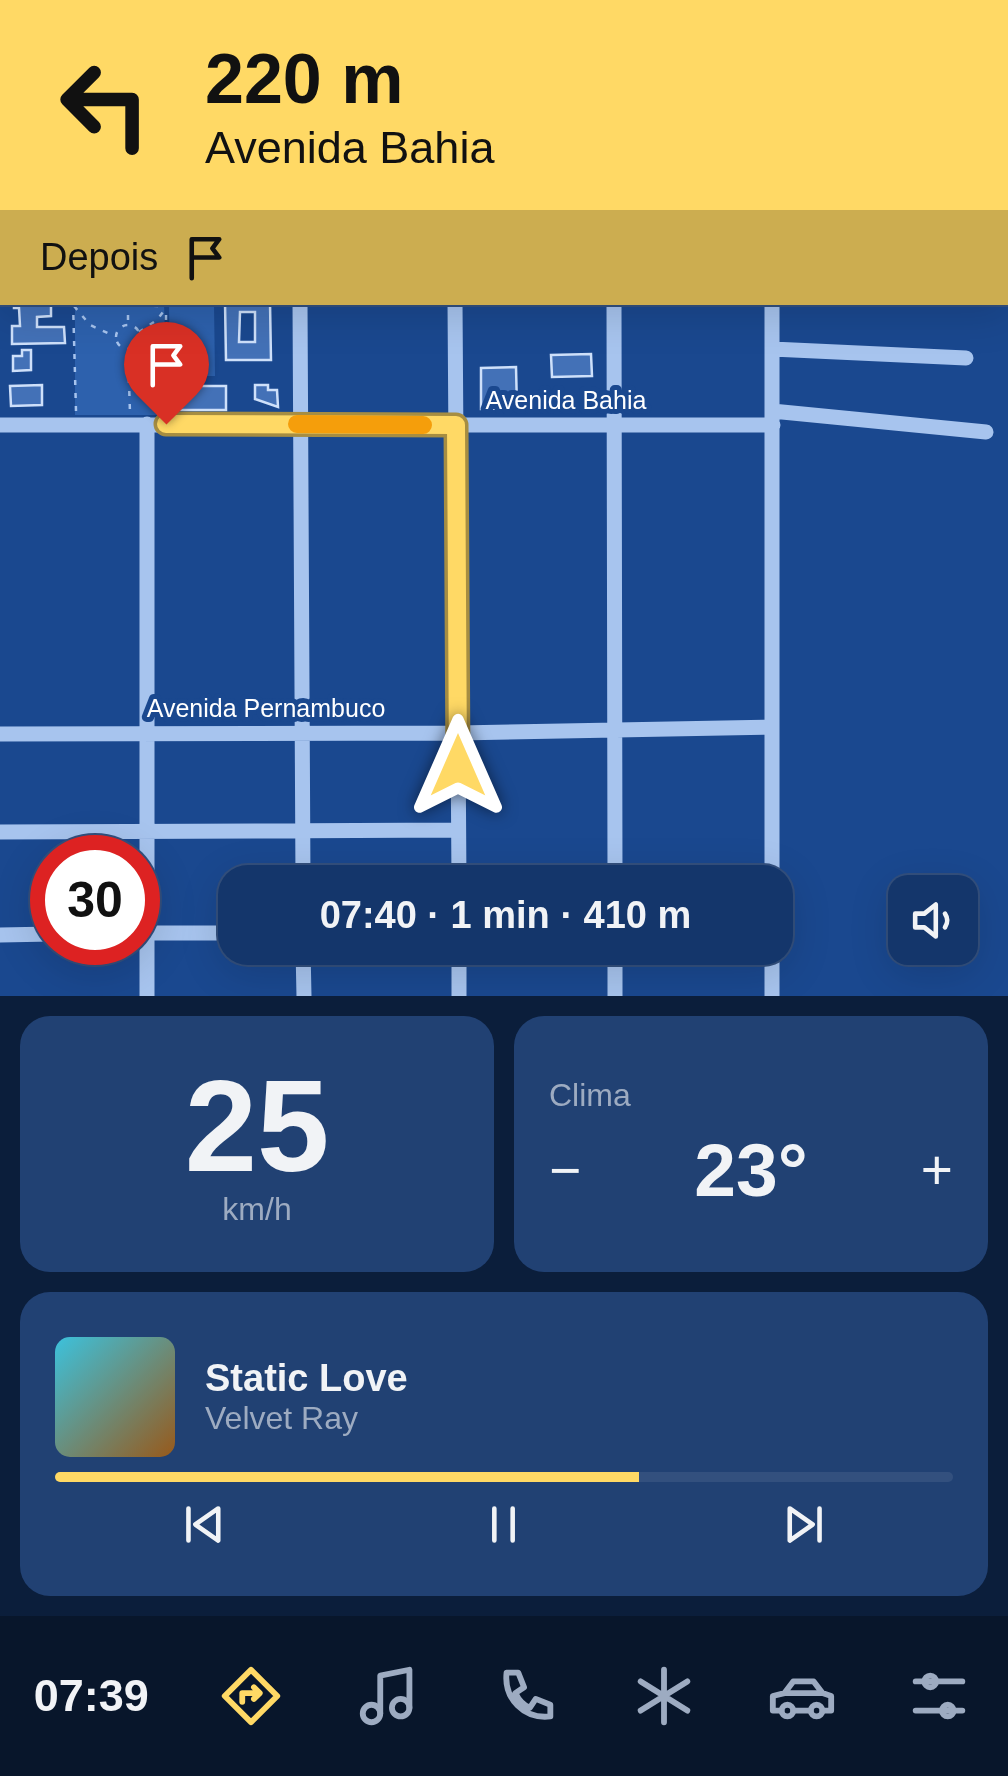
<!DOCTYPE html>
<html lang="pt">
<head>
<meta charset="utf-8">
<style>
  body { margin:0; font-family:Helvetica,sans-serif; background:#214173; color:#f1f3f6; height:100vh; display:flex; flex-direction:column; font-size:38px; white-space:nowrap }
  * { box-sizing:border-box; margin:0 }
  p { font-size:32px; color:#9dabc1 }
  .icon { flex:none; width:55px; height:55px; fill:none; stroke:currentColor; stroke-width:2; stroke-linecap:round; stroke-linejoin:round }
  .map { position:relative; height:996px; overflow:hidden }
  .side { display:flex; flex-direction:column; gap:20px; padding:20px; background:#0b1e3b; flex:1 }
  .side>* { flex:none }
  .top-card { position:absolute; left:0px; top:0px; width:1010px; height:305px; box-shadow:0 10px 40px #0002,0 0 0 2px #33507e; background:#ffd965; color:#111; overflow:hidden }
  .buttons { position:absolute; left:888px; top:875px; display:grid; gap:20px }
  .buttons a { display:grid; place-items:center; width:90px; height:90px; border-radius:20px; background:#14366b; box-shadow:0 10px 40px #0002,0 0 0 2px #33507e; font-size:50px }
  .speed { position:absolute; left:30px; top:835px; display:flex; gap:20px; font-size:50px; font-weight:700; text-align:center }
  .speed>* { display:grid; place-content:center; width:130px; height:130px; border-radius:50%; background:#14366b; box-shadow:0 10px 40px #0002,0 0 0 2px #33507e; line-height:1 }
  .speed .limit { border:15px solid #d22; background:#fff; color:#111 }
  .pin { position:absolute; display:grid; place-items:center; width:85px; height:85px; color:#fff; margin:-102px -42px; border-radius:50% 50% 50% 0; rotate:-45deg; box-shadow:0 0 10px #0007 }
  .pin .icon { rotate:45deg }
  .me { position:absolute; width:110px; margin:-55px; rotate:0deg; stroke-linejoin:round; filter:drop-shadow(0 0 8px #0008) }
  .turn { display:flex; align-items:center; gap:35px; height:210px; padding:0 40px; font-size:45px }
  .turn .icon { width:130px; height:130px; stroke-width:2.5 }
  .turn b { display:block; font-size:70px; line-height:85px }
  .then { display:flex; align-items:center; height:95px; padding:0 40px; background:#0003; gap:20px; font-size:38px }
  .big { font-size:75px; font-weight:600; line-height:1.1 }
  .side .tile { flex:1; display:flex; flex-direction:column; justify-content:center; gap:15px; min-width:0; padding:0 35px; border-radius:30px; background:#214173 }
  .side .dial { align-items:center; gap:0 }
  .dial b { font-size:130px; line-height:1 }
  .song { display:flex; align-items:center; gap:30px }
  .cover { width:120px; height:120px; border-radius:15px; background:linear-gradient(135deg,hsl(190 70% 55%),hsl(30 70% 35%)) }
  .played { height:10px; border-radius:5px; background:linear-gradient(90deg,#ffd965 65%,#33507e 65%) }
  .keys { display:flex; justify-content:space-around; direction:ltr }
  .heat { display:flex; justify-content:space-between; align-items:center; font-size:55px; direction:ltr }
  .side .tiles { flex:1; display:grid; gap:20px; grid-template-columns:1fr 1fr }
  .tile:last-child { grid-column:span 2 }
  .trip { position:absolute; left:218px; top:865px; width:575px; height:100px; border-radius:30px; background:#14366b; box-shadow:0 10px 40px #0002,0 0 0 2px #33507e; font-weight:600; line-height:100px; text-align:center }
  .tab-bar { display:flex; height:160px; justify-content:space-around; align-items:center; background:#08162b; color:#9dabc1 }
  .tab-bar .icon { width:70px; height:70px }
  .tab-bar .current { color:#ffd965 }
  .tab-bar b { font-size:45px; color:#f1f3f6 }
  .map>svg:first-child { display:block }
</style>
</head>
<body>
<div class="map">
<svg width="1008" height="996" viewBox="0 0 1008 996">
  <rect width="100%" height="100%" fill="#1a488f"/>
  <!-- green -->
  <path fill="#2d61ad" d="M75 303H164L166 365 162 415H75Z
    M169 303H214L215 376H170Z"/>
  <!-- building -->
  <path fill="#4371b7" stroke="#cee0fa" stroke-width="2.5" fill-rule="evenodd" d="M14 302H51V316L37 317V327H64L65 343 12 344V326H20L19 308H14Z
    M225 302H270L271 360H226ZM240 312H255V342H239Z
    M22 350H31V370L13 371V356H22Z
    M591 354 592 376 552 377 551 355Z
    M516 367 517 408 481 409V368Z
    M42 385V405L11 406 10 386Z
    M255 385H268V390H277L278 407 255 399Z
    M170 386H226V410H170Z"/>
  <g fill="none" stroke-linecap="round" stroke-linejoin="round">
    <!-- path -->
    <path stroke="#a7c4ee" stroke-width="2.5" stroke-dasharray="5 8" stroke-linecap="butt" d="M73 302 76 411
      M128 302V325
      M75 305 166 306
      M74 306 90 325 114 336
      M116 337a12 12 0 1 1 24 0a12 12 0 1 1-24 0Z
      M139 332 157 320 166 308
      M142 336H164
      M142 343 165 364
      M128 352 130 413
      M166 411V302"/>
    <!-- minor -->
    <path stroke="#a7c4ee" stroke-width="15" d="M139 0 140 2
      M299 0V2
      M455 0V2
      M614 0V2
      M772 0V2
      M1008 33V34
      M0 279H2
      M300 302 303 882
      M455 302 459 882
      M614 302 615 882
      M772 349 966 358
      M772 411 986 432
      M0 425H773
      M0 734 458 733 771 727
      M0 832 458 830
      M772 882V302
      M139 933H235
      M0 935 52 934
      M303 948 304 996
      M459 948V996
      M772 948V996
      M147 996V424
      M615 996V948"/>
  </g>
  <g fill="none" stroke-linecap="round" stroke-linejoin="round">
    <!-- route casing -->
    <g stroke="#a68d42" stroke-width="25">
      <path id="route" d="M166 424 456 425 458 766"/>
    </g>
    <!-- route -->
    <use href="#route" stroke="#ffd965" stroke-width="18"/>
    <!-- slow -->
    <path stroke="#f59e0b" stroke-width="18" d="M297 424 423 425"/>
  </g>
  <g text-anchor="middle" stroke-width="10" stroke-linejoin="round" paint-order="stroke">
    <!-- street labels -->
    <g font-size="25" fill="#fff" stroke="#1a488f">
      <text x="566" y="409">Avenida Bahia</text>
      <text x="266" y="717">Avenida Pernambuco</text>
    </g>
  </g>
</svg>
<div class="buttons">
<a><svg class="icon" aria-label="sound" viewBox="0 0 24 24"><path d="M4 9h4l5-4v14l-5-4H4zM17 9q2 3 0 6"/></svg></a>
</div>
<div class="speed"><div class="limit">30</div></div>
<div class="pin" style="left:166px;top:424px;background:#d93025"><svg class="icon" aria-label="arrive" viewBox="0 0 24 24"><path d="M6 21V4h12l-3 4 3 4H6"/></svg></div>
<svg class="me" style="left:458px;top:766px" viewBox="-20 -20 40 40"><path d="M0-17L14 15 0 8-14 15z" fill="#ffd965" stroke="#fff" stroke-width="4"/></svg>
<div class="trip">07:40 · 1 min · 410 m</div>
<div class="top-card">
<div class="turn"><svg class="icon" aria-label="left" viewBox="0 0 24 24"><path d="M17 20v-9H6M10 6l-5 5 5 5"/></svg><div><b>220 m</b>Avenida Bahia</div></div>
<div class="then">Depois<svg class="icon" aria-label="arrive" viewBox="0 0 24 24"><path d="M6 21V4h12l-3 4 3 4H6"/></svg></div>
</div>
</div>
<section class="side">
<div class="tiles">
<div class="tile dial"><b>25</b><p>km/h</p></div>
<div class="tile"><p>Clima</p>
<div class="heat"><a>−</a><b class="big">23°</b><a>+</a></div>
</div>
<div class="tile">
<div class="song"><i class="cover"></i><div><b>Static Love</b><p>Velvet Ray</p></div></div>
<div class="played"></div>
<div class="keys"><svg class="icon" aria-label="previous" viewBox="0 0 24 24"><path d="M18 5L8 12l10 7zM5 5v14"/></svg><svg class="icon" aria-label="pause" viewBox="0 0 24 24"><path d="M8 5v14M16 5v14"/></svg><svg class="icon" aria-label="next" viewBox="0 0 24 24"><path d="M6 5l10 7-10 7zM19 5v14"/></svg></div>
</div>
</div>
</section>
<nav class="tab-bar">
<b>07:39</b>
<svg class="icon current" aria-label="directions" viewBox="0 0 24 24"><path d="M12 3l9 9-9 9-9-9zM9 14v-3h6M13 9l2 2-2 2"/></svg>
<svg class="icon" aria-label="music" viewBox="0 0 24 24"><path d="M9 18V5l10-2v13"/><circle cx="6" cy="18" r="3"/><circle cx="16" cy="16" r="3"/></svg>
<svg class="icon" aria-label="phone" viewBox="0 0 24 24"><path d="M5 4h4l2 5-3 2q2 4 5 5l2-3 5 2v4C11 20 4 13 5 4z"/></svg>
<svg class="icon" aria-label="climate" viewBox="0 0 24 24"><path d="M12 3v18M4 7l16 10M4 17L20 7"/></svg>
<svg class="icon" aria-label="car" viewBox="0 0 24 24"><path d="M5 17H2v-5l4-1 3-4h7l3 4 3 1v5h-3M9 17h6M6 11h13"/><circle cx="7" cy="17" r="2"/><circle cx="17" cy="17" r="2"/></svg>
<svg class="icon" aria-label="filters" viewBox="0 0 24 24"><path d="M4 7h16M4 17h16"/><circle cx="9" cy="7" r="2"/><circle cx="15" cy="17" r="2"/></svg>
</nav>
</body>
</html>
